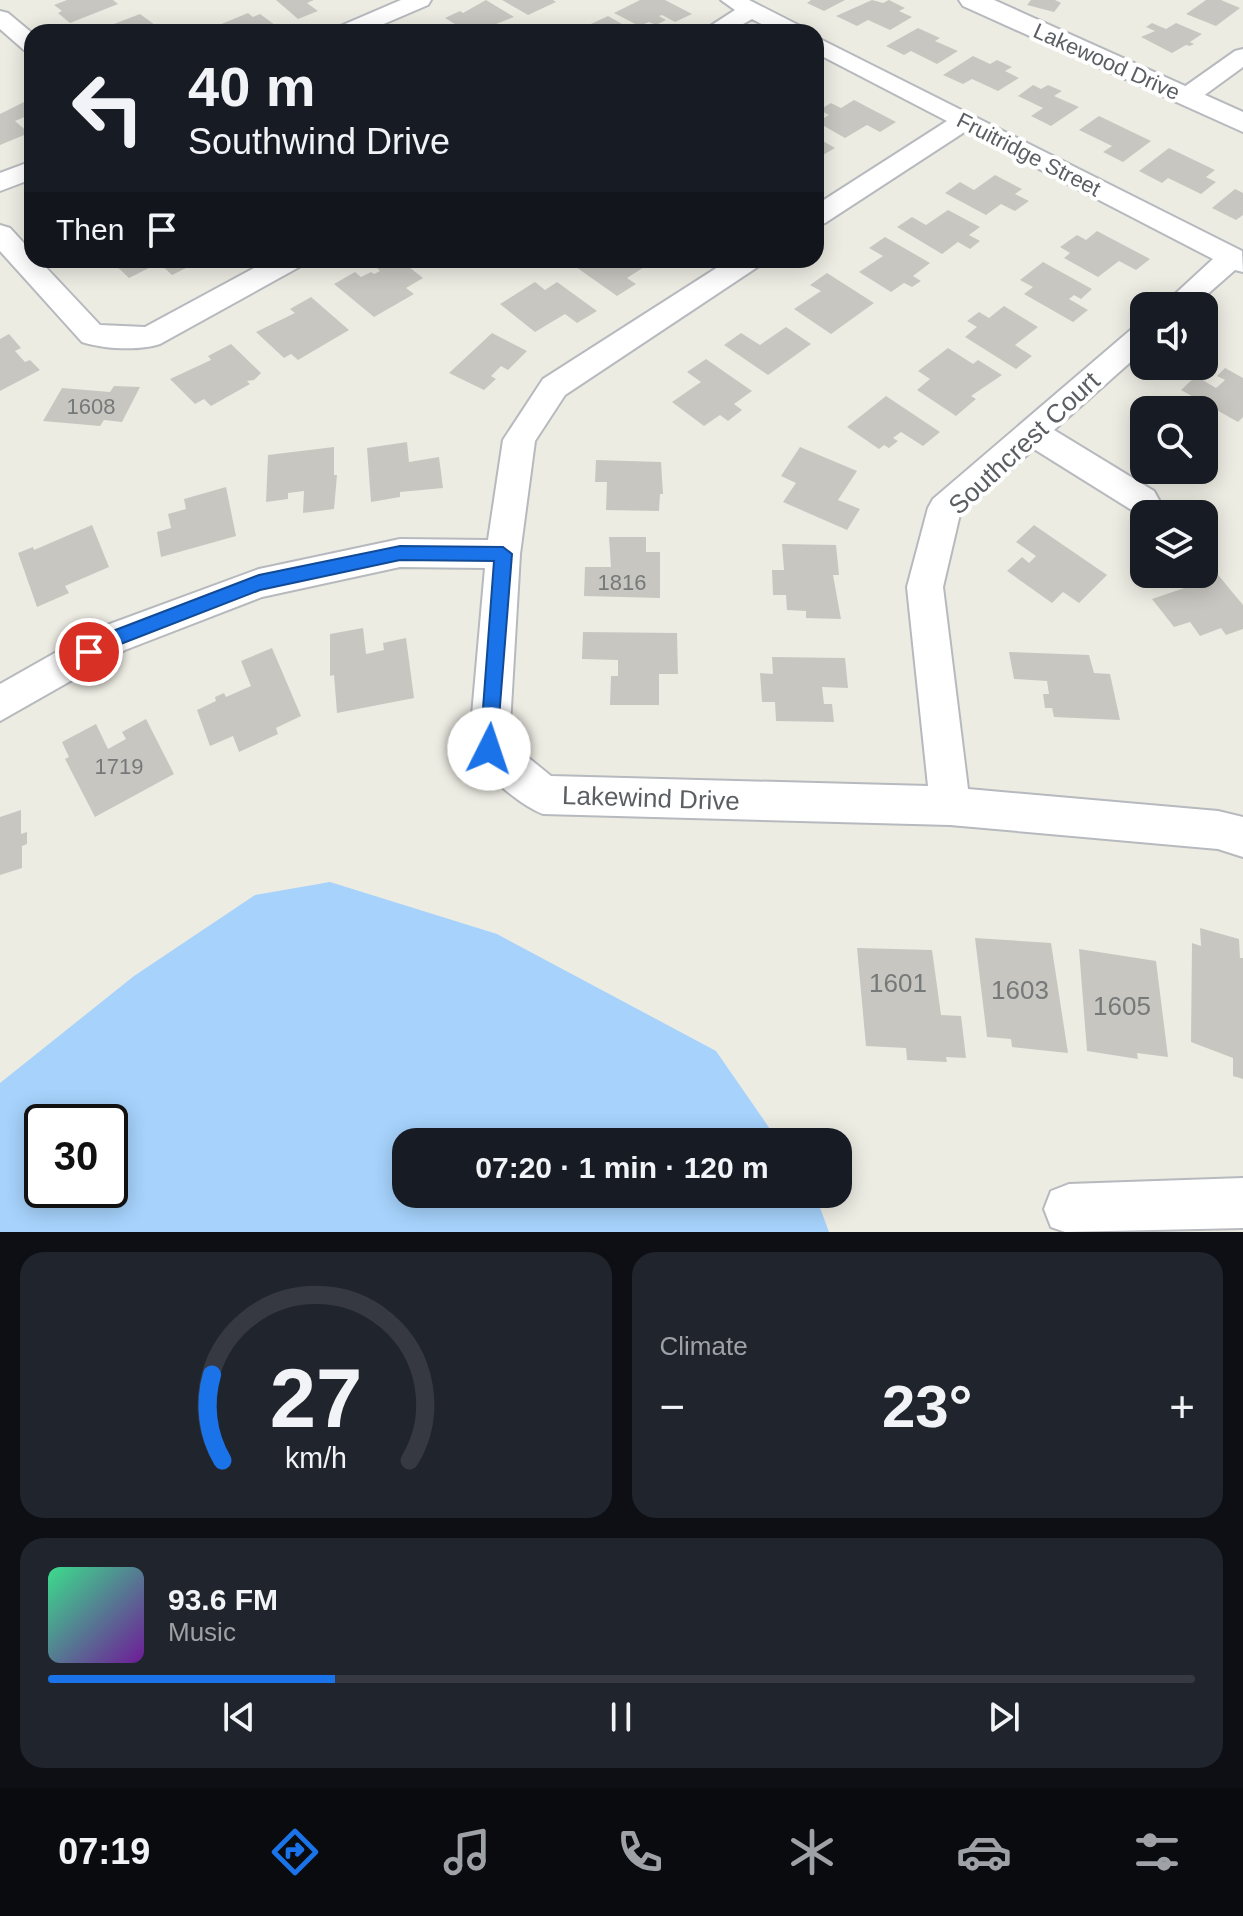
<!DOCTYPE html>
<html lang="en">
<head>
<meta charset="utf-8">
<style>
  body { margin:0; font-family:Arial,sans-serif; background:#20242c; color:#f1f3f6; height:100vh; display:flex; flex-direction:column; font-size:30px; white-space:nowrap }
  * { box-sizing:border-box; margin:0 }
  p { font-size:26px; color:#9ea1a6 }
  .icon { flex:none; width:44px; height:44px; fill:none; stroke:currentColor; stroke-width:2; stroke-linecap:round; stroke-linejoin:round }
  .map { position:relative; height:1232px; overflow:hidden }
  .side { display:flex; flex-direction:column; gap:20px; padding:20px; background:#0d0f14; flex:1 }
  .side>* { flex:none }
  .guide { position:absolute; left:24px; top:24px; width:800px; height:244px; border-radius:24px; box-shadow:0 4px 20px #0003; background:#171b24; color:#f1f3f6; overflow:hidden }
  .tools { position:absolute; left:1130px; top:292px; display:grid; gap:16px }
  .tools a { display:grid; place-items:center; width:88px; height:88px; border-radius:16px; background:#171b24; box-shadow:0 4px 20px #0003; font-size:40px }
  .speed { position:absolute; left:24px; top:1104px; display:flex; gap:16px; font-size:40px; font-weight:700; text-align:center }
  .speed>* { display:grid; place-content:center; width:104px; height:104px; border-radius:50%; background:#171b24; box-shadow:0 4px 20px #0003; line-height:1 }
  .speed .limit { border:4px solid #111; border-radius:12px; background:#fff; color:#111 }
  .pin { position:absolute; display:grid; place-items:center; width:68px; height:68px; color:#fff; margin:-34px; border:4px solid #fff; border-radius:50%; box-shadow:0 2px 8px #0007 }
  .me { position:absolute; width:88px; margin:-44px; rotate:4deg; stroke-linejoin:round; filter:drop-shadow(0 0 6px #0008) }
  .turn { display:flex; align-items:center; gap:28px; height:168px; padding:0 32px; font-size:36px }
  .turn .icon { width:104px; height:104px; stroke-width:2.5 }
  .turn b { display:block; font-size:56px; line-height:68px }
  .then { display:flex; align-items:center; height:76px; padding:0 32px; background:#0003; gap:16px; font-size:30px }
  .big { font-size:60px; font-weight:700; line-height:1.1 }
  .side .card { flex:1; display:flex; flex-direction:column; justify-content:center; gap:12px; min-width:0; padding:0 28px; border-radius:24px; background:#20242c }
  .side .dial { align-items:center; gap:0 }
  .dial svg { height:208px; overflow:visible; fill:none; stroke:#363941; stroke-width:7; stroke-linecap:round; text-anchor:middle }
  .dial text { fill:#f1f3f6; stroke:none }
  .song { display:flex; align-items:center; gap:24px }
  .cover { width:96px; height:96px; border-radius:12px; background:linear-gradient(135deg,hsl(150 70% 55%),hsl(280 70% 35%)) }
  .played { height:8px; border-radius:4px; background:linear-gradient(90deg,#1a73e8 25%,#363941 25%) }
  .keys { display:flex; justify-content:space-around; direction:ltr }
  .heat { display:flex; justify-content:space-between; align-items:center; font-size:44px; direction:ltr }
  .side .tiles { flex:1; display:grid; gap:20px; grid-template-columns:1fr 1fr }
  .card:last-child { grid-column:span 2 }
  .trip { position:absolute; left:392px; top:1128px; width:460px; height:80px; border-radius:24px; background:#171b24; box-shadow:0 4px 20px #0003; font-weight:700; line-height:80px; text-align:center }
  .tabs { display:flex; height:128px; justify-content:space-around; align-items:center; background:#090b0e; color:#9ea1a6 }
  .tabs .icon { width:56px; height:56px }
  .tabs .on { color:#1a73e8 }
  .tabs b { font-size:36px; color:#f1f3f6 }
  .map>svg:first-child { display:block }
</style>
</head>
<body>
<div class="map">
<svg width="1243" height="1232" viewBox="0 0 1243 1232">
  <rect width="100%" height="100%" fill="#edece3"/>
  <!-- water -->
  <path fill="#a6d2fb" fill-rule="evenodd" d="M330 882 497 934 716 1051 779 1142H406V1194H815L829 1232H0V1083L134 976 255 895ZM42 1122H110V1190H42Z"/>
  <!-- building -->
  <path fill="#c8c6c0" d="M67 0H113L118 4 70 23 58 13 62 11 54 5Z
    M276 0H314L307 3 318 11 298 19Z
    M486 0 514 17 476 32H468L445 18 460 11 463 13Z
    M502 0H553L556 2 528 15Z
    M640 0H665L692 14 675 22 662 15 659 16 666 20 656 25 649 22 639 26 614 13Z
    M811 0H845L824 11 807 3Z
    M872 0 883 3 889 0 905 8 899 11 912 17 890 30 868 20 857 26 836 16Z
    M1031 0H1055L1061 3 1054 12 1027 5Z
    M1206 0H1221L1240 8 1216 26 1186 14Z
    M248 13 253 17 260 14 279 28 269 32H216L212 29 222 27 219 25Z
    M140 14 155 25 144 29 148 32H93Z
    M608 16 636 32H574Z
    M1152 23 1166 29 1176 23 1202 34 1190 42 1194 44 1190 46 1186 45 1172 53 1141 37 1155 31 1146 27Z
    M918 28 940 38 935 41 958 51 937 64 911 51 904 55 886 46Z
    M973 56 990 64 997 60 1012 67 1005 71 1019 78 998 91 972 79 963 84 943 75Z
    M1033 85 1041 89 1048 85 1062 91 1054 96 1079 107 1051 126 1031 116 1043 108 1018 96Z
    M854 100 896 122 880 132 867 125 845 138 817 122 829 115 819 110 831 103 841 108Z
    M24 102 32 109V114L15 121 29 133 0 145V114Z
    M1099 116 1151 141 1123 162 1103 152 1112 146 1079 130Z
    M816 137 835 148 816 159Z
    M1169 148 1215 170 1206 177 1216 182 1201 194 1168 178 1162 183 1139 171Z
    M995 175 1022 189 1015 194 1029 201 1015 211 1001 204 986 215 945 193 960 182 974 190Z
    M1235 189 1243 193V215L1236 220 1212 208Z
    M948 210 980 227 969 235 980 241 970 249 958 242 942 254 897 227 912 217 926 225Z
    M1097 231 1150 259 1136 270 1119 261 1098 277 1064 258 1070 253 1060 247 1077 235 1086 240Z
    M885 237 930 263 913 276 921 281 912 287 904 283 891 292 859 272 883 256 869 248Z
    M110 260H195L198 262 172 275 159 263 129 278Z
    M392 260H400L423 278 406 288 414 294 374 317 334 284 355 272 361 277 371 272 374 274 380 271 377 268Z
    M587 260H655L627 278 636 284 617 296 576 267Z
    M1043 262 1092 289 1081 299 1074 295 1069 299 1088 310 1073 322 1024 294 1033 287 1020 280Z
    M827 273 874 303 831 334 794 309 821 291 810 285Z
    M535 282 545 290 557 282 597 311 577 323 565 314 535 332 500 304Z
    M311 297 349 330 298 360 291 354 284 358 256 332 295 313 290 309Z
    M1004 306 1038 327 1015 345 1032 356 1016 369 965 337 977 327 967 321 979 312 989 318Z
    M786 327 811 344 768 375 724 345 741 333 760 345Z
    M492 333 527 351 508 370 501 366 491 376 496 379 484 390 449 373Z
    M9 334 21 348 15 351 25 362 30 360 40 370 0 391V339Z
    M231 344 261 373 254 380 247 381 250 384 211 406 204 399 195 404 170 379 211 360 208 356Z
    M948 348 973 364 978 360 1002 375 971 396 976 399 956 416 917 390 930 379 918 371Z
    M706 359 752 391 734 404 742 410 728 421 720 415 704 426 672 402 701 382 687 372Z
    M1225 368 1243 378V417L1238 422 1181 390 1196 376 1216 388 1225 380 1217 376Z
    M114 386 140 387 122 422 104 420 100 426 43 421 62 388 110 392Z
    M886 396 940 432 923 446 901 432 893 438 898 441 889 448 884 445 879 449 847 427Z
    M407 442 409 462 439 457 443 488 400 492V497L371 502 367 448Z
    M334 447V475H337L334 509 303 513 304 491 288 493V499L266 502 268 455Z
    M800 447 857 471 838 500 860 509 847 530 783 502 796 483 781 476Z
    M596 460 661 462 663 494H660L659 511 606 510 607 482H595Z
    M226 487 236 536 161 557 157 532 171 528 168 514 186 509 184 499Z
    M92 525 109 567 65 586 69 593 37 607 18 553 33 547 34 550Z
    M1034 525 1107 575 1079 603 1063 592 1052 603 1007 571 1022 557 1029 563 1036 556 1016 542Z
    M609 537H646V552H660V598L584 596 585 567H611Z
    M782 544 836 545 839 575H833L841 619 806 618V611L787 610 786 595H773L772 570H784Z
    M1209 564 1243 605V629L1226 635 1221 628 1200 636 1190 622 1174 627 1152 599 1193 585 1184 574H1204V566Z
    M363 628 366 654 384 650 383 643 406 638 414 698 337 713 334 675 330 676V634Z
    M583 632 677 633 678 674H659V705H610L611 676H618V660L582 659Z
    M272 648 301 716 276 728 278 734 239 752 233 736 210 746 197 710 216 701 215 697 224 693 226 697 251 686 241 661Z
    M1009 652 1089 655 1094 673 1110 674 1120 720 1054 717 1052 708H1045L1043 694H1049L1047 681 1014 679Z
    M772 657 845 658 848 688 822 687 824 704H832L834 722 776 721 775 702H762L760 673 773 674Z
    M146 719 174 774 95 817 65 759 69 757 62 742 96 724 108 749 126 739 122 732Z
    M21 810V834L27 832V844L22 846V868L0 875V817Z
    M1200 928 1239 939 1240 958H1243V1079L1233 1076V1058L1191 1042 1192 943 1201 946Z
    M975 938 1051 943 1068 1053 1012 1047 1011 1039 987 1037Z
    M857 948 932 950 941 1015 961 1016 966 1058 946 1057 947 1062 907 1060 906 1048 866 1046Z
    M1079 949 1156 961 1168 1057 1137 1053 1138 1059 1087 1051Z"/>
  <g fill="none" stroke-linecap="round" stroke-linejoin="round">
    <!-- minor casing -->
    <g stroke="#b6b9bd" stroke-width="4">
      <path id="minor" d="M401 0H431L428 5 365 32H335L338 27Z
        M721 0H749L802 27 805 32H777L752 19 729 32H701L735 10Z
        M0 11 8 13 32 33V52L24 50 0 29Z
        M816 37 1242 251 1243 272 1235 270 1194 306H1162L1213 259 966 131 825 223 816 225V205L947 121 816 53Z
        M1243 49V67L1195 102H1177L1174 97 1177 92 1235 51Z
        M32 161V179L0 191V173Z
        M0 225 10 228 32 252V260H39L100 325 145 327 269 260H305L301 266 160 344C138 351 104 349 82 342L0 251Z
        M729 260H763L759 266 565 395 535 441 520 554 509 742 551 776 928 786 907 587 928 508 933 499 1134 327 1144 324V350L1054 430 1154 491 1159 500 1154 509 1142 513 1130 509 1034 449 960 514 943 587 968 789 1218 811 1243 817V857L1218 849 950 825 543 814C520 805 480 772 469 749L485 568 400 567 262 597 125 650 0 721V684L99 628 259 569 400 539 488 540 503 440 543 379Z
        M1243 1178V1228L1065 1232 1051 1227 1044 1209 1051 1191 1069 1184Z"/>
    </g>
    <!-- tertiary casing -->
    <g stroke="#b6b9bd" stroke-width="4">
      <path id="tertiary" d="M959 0H994L1243 112V132L963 6Z"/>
    </g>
    <!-- minor -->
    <use href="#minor" fill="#fff" fill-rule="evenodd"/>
    <!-- tertiary -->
    <use href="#tertiary" fill="#fff" fill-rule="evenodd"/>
  </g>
  <!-- route -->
  <path fill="#1a73e8" stroke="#114b97" stroke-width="2" d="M400 546 503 547 512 554 496 756 489 758 482 756 480 749 494 561 400 560 260 590 118 645 89 660 83 658 80 652 83 647 105 634 259 575Z"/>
  <g text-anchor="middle" stroke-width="8" stroke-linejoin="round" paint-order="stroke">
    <!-- far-street labels -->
    <g font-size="22" fill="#5b5f63" stroke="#fff">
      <text transform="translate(1107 61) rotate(24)" y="8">Lakewood Drive</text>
      <text transform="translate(1029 154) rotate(27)" y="8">Fruitridge Street</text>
    </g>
    <!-- number labels -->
    <g font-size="22" fill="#76797a">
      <text x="91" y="414">1608</text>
      <text x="622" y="590">1816</text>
      <text x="119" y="774">1719</text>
    </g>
    <!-- street labels -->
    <g font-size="26" fill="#5b5f63" stroke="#fff">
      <text transform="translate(1024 443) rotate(-43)" y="9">Southcrest Court</text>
      <text transform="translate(651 798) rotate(2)" y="9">Lakewind Drive</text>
    </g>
    <!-- near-number labels -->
    <g font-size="26" fill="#76797a">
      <text x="898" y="992">1601</text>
      <text x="1020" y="999">1603</text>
      <text x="1122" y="1015">1605</text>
    </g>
  </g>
</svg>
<div class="tools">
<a><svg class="icon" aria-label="sound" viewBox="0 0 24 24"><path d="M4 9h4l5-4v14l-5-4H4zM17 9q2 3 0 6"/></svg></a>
<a><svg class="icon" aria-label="search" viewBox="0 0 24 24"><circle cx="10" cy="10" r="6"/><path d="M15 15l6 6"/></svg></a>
<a><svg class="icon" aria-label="layers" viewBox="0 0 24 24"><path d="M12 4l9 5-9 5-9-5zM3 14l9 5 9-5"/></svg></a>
</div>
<div class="speed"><div class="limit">30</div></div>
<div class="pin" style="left:89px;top:652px;background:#d93025"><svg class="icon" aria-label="arrive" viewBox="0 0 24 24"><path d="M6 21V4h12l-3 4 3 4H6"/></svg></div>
<svg class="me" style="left:489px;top:749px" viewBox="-20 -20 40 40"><circle r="19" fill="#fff"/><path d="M0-13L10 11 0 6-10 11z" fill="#1a73e8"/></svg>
<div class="trip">07:20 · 1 min · 120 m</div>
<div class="guide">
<div class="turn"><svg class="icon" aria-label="left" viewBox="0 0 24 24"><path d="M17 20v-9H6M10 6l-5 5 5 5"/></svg><div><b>40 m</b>Southwind Drive</div></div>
<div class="then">Then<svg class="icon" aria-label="arrive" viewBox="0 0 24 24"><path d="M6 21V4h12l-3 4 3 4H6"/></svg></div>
</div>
</div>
<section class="side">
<div class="tiles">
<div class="card dial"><svg viewBox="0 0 100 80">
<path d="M14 69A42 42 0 1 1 86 69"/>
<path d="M14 69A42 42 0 0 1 10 36" stroke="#1a73e8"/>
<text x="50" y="56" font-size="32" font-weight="700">27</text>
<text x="50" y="72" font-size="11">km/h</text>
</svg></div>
<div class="card"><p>Climate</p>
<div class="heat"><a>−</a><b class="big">23°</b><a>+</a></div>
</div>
<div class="card">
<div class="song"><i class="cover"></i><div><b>93.6 FM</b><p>Music</p></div></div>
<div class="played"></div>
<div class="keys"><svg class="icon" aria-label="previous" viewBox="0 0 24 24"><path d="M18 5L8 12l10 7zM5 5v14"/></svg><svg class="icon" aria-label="pause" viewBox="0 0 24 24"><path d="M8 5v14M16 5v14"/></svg><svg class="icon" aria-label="next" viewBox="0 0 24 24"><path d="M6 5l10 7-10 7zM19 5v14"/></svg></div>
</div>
</div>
</section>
<nav class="tabs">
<b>07:19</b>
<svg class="icon on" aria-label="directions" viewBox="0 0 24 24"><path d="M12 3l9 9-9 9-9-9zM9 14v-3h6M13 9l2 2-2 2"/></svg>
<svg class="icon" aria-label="music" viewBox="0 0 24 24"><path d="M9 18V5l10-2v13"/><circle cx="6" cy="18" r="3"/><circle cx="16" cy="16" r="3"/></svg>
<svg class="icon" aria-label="phone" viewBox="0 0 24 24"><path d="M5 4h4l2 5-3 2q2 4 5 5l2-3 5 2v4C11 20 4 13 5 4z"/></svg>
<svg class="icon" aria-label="climate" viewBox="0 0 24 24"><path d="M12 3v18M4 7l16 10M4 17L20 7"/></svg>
<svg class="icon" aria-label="car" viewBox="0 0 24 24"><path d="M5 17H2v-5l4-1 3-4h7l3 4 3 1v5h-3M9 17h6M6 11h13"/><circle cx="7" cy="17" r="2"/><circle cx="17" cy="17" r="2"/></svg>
<svg class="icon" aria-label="filters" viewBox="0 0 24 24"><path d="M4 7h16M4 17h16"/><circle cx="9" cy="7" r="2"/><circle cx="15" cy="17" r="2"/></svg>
</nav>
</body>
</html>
